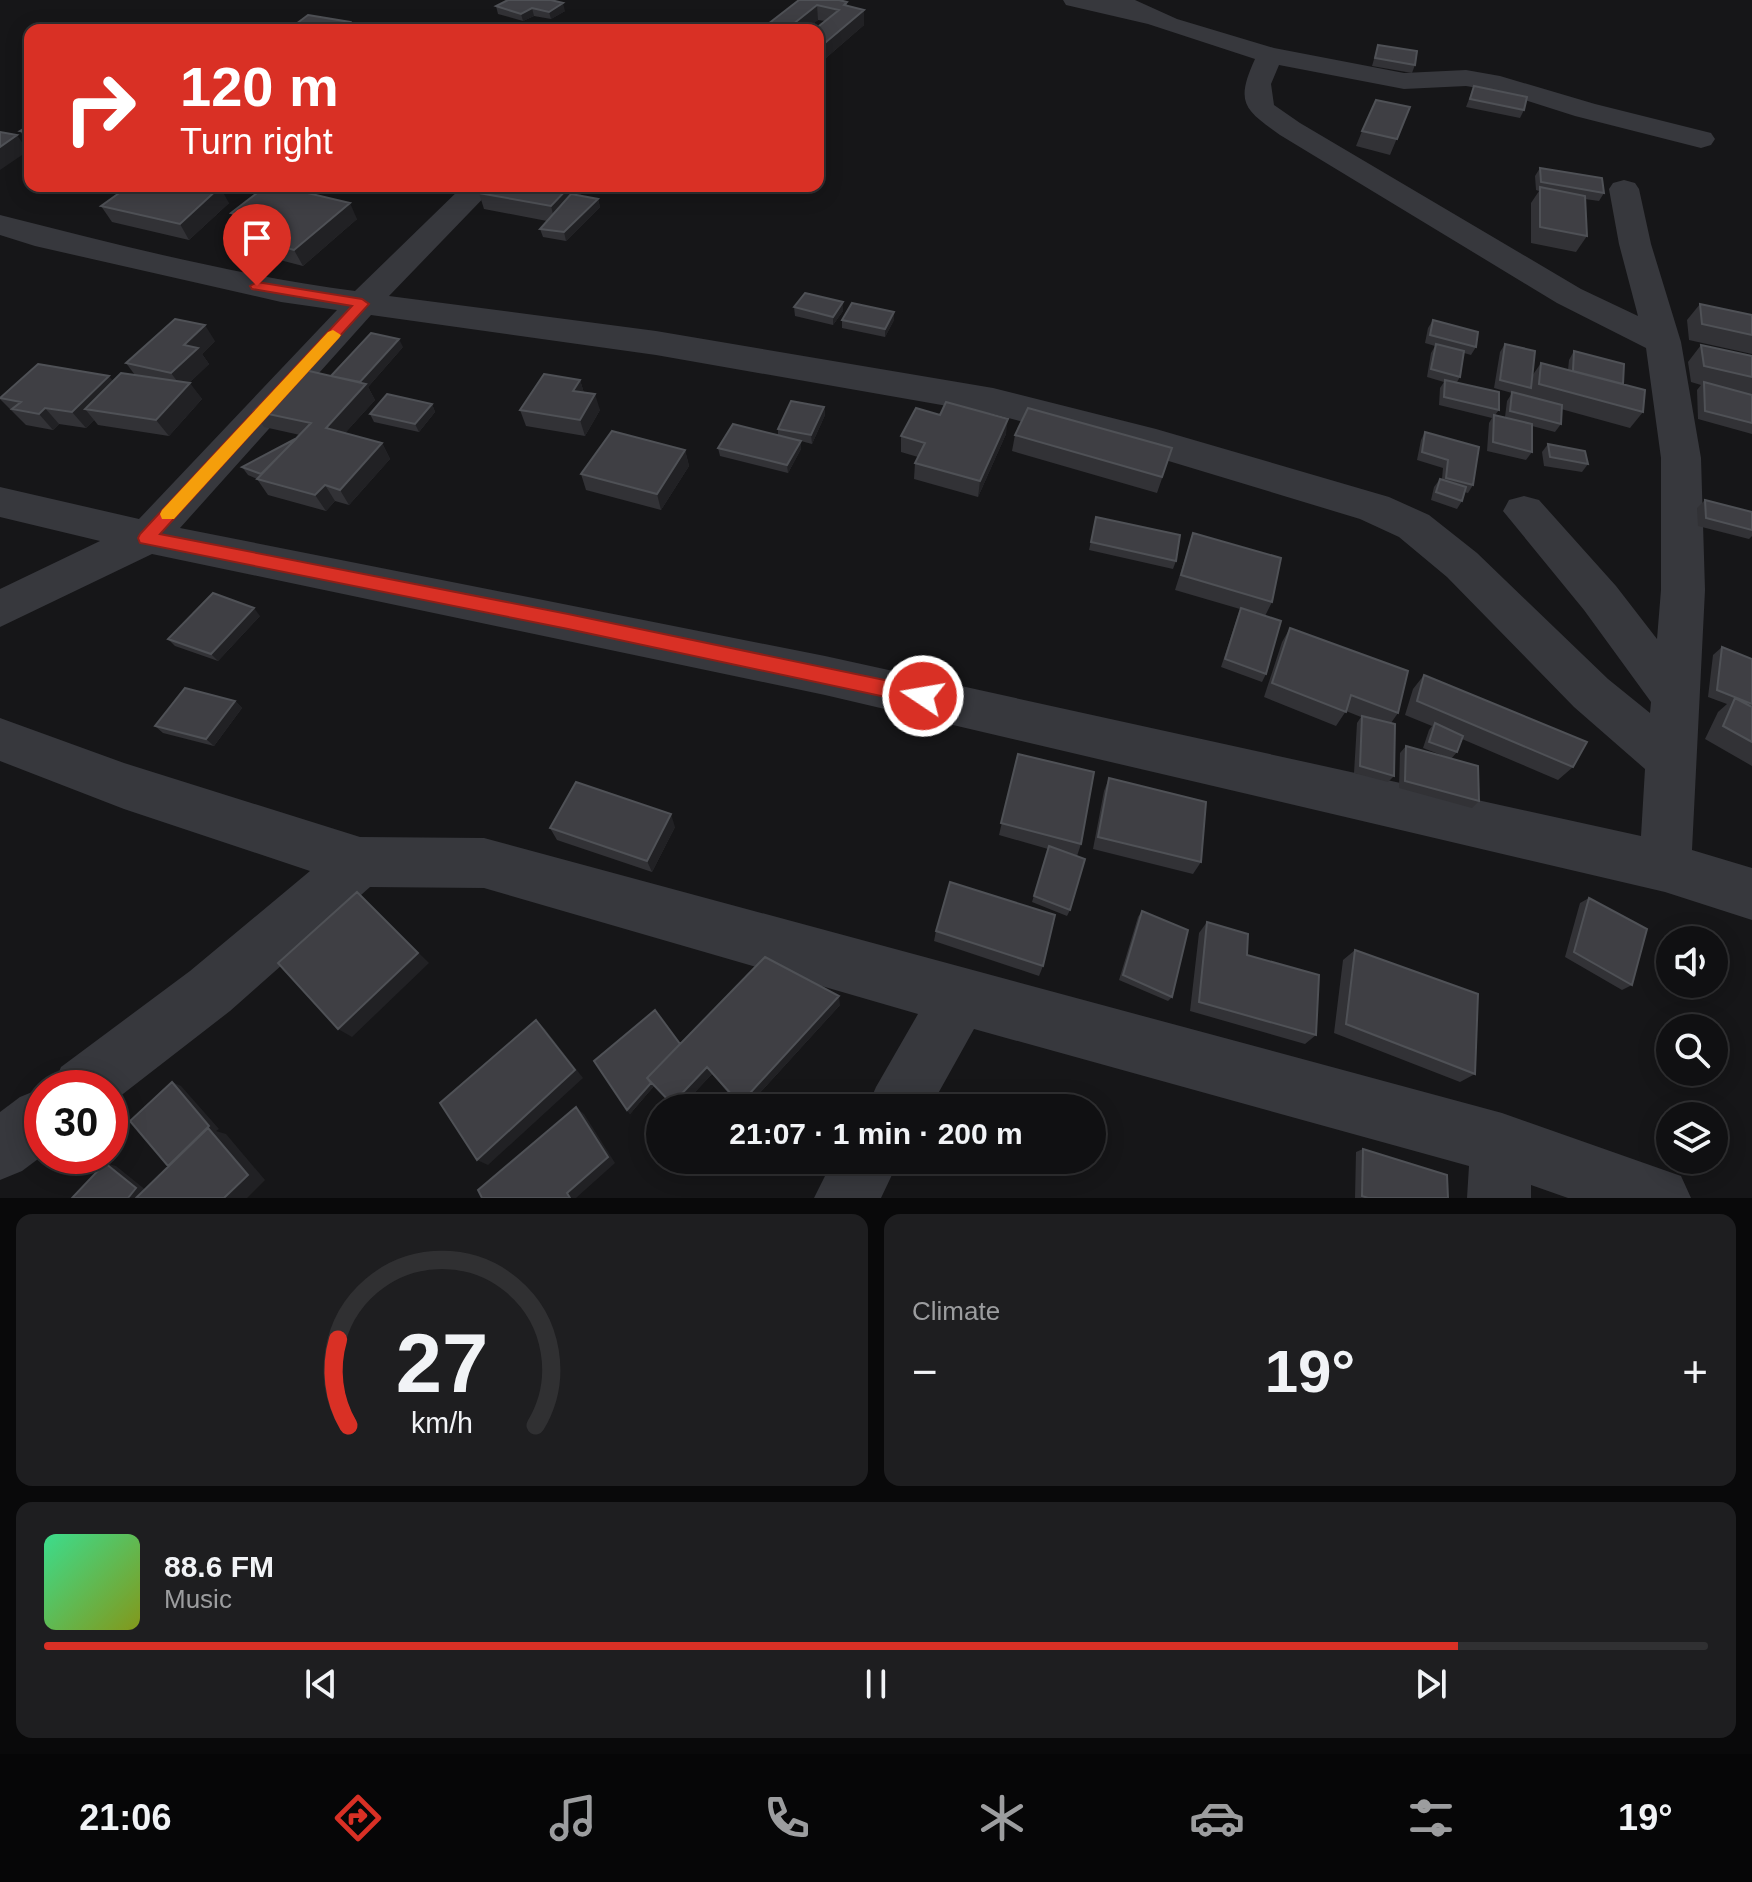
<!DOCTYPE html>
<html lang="en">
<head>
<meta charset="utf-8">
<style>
  body { margin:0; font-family:Helvetica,sans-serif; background:#1e1e20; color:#f1f3f6; height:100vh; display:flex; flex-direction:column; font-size:30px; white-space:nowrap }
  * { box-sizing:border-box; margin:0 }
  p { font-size:26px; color:#9c9d9f }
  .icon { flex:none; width:44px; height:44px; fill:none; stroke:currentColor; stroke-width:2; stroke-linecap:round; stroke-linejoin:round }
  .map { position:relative; height:1198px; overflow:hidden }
  .sheet { display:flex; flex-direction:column; gap:16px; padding:16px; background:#09090a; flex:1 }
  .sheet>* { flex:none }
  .hud { position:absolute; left:24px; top:24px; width:800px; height:168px; border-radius:16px; box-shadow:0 4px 20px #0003,0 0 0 2px #303032; background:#d93025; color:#fff; overflow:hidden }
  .tools { position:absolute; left:1656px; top:926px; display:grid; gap:16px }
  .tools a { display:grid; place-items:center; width:72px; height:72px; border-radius:50%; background:#101012; box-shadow:0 4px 20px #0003,0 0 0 2px #303032; font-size:40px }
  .speed { position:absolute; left:24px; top:1070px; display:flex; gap:16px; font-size:40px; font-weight:700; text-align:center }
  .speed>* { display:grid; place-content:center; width:104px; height:104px; border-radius:50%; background:#101012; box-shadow:0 4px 20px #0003,0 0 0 2px #303032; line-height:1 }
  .speed .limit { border:12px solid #d22; background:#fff; color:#111 }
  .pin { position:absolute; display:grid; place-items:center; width:68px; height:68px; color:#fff; margin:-82px -34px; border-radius:50% 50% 50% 0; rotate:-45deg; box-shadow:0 0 8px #0007 }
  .pin .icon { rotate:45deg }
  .me { position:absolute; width:88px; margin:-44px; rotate:282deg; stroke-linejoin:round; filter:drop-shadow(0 0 6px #0008) }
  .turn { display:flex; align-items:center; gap:28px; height:168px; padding:0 24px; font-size:36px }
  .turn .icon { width:104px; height:104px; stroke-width:2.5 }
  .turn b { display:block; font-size:56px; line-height:68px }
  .big { font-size:60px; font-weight:700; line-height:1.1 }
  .sheet .widget { flex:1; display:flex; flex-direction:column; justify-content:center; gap:12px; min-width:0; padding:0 28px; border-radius:16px; background:#1e1e20 }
  .sheet .dial { align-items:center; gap:0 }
  .dial svg { height:208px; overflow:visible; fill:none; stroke:#303032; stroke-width:7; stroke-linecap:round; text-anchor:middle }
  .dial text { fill:#f1f3f6; stroke:none }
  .song { display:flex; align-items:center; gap:24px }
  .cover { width:96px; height:96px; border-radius:12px; background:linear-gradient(135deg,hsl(150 70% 55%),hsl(70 70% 35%)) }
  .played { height:8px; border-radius:4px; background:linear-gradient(90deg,#d93025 85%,#303032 85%) }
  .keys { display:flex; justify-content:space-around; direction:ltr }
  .heat { display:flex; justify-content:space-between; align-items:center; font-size:44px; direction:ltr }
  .sheet .tiles { flex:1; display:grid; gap:16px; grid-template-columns:1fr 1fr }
  .widget:last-child { grid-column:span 2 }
  .trip { position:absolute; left:646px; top:1094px; width:460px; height:80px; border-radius:40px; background:#101012; box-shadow:0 4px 20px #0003,0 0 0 2px #303032; font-weight:700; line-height:80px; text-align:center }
  .dock { display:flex; height:128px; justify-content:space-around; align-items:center; background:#060607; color:#9c9d9f }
  .dock .icon { width:56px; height:56px }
  .dock .on { color:#d93025 }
  .dock b { font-size:36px; color:#f1f3f6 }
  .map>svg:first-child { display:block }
</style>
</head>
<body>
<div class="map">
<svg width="1752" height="1198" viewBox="0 0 1752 1198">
  <rect width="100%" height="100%" fill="#161618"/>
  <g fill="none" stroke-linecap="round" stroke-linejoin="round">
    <!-- minor -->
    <path fill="#37383d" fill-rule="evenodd" d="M1063 0H1135L1177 19 1274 48 1404 73 1466 70 1500 76 1595 104 1711 133 1715 139 1711 145 1701 148 1575 116 1496 91 1466 86 1404 89 1279 65 1271 84 1274 105 1300 123 1581 289 1638 316 1619 244 1609 189 1613 183 1624 180 1635 183 1639 189 1651 244 1681 342 1701 458 1705 590 1692 850 1752 868V920L1665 892 825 695 152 554 0 627V589L100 541 0 517V487L139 519 337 310 281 302 35 246 0 235V215C118 245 235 275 355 291L463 186H495L389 296 656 331 993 388 1156 429 1389 497 1429 515 1477 553 1608 679 1650 713 1651 702 1584 610 1503 511 1509 500 1524 496 1539 500 1616 586 1657 639 1661 590V458L1646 348 1557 303 1280 135C1244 109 1235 103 1255 59L1148 24 1066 5ZM371 315 656 355 993 414 1152 456 1360 519 1399 537 1447 577 1574 707 1645 769 1641 836 825 656 180 528Z
      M0 718 124 763 360 837 484 838 1502 1113 1681 1176 1691 1198H1568L1531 1185V1198H1467L1469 1166 974 1029 930 1108H867L876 1087 918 1014 484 888 370 887 230 1011 110 1104V1088H52L61 1067 190 971 310 871 124 809 0 761Z
      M42 1088V1156L22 1171 0 1180V1112L20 1097Z
      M833 1160H899L881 1198H814Z"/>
  </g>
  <!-- wall -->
  <path fill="#323236" d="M508 0 565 11 551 19 534 16 523 21 498 14 496 6Z
    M799 0 847 2V6L864 25 819 64 818 63V30L825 21 818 20 805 30H768V24Z
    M1378 45 1415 65 1412 73 1372 66Z
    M1474 86 1524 110 1520 118 1466 107Z
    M1410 107 1390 155 1356 146 1362 131Z
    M30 125V146L20 131Z
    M1540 168 1604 193 1599 201 1585 199 1587 236 1576 252 1531 243V203L1539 191 1536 190 1535 176Z
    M252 186H278L357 219 303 266 245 251 241 244 238 243 228 227 236 222 231 213 263 188Z
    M485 186H579L581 194 579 196 598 199 600 207 566 241 543 237 540 229 547 221 484 209 479 193Z
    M229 203 189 240 112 222 101 206Z
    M843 302V311L833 325 795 316 794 307Z
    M1700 304 1752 315V354L1689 340 1687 320Z
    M894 312V320L885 337 842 328V320Z
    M1433 320 1476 347 1471 355 1464 353 1460 377 1457 382 1499 410 1495 415 1505 417 1507 401 1512 393 1494 388 1500 352 1505 344 1532 376 1541 363 1568 370 1569 360 1574 351 1623 384 1643 412 1630 428 1561 409V424L1555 432 1532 426V452L1526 460 1487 451 1489 423 1492 418 1439 405 1440 388 1444 382 1427 377 1431 353 1435 346 1425 343 1428 328Z
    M215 341 202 354 209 364 189 383 202 399 169 436 98 425 94 420 86 428 59 424 53 430 26 425 0 399 113 381 135 375 126 363Z
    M1701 345 1752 356V434L1698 419 1697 390 1701 385 1691 382 1688 362Z
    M403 347 368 387 375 400 345 433 382 443 390 459 349 505 335 501 326 511 268 495 257 479 248 475 242 467 297 438 300 435 264 427 254 411 331 376Z
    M580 380 584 393 600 410 585 436 526 426 520 410Z
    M432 404 435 412 419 432 374 422 370 414Z
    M824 407 825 415 812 444 801 441V449L788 473 720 456 718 448 778 435V429Z
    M1425 432 1473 485 1468 493 1464 492 1462 501 1457 509 1431 500 1434 487 1440 479H1442L1443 468 1417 460 1421 440Z
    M1006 434 978 497 914 479 915 463 918 457 901 452V436Z
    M1015 435 1167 464 1157 493 1012 451Z
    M1548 444 1588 464 1582 472 1544 466 1542 452Z
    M685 450 689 466 661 510 586 490 581 474Z
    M1705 500 1752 512V536L1749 539 1698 526 1697 508Z
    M1096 517 1176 561 1173 569 1089 550Z
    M1193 533 1272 602 1265 616 1266 674 1262 682 1221 667 1240 609 1175 590Z
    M260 616 218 661 175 646 168 639Z
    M1290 628 1398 713 1391 723 1394 776 1388 782 1354 773 1357 723 1361 717 1346 711 1336 726 1264 697 1282 642Z
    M1722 647 1752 659V766L1705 739 1718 712 1727 704 1708 697 1713 655Z
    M1424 675 1573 767 1558 780 1462 739 1457 752 1451 759 1479 801 1472 808 1399 788 1400 753 1406 746 1449 758 1423 748 1429 730 1432 726 1405 715 1413 689Z
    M235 701 242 708 214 746 163 733 155 726Z
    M1018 754 1081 844 1077 856 1070 910 1067 916 1032 902 1048 849 999 835Z
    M1109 778 1201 862 1193 874 1093 849 1104 791Z
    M675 827 652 872 557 840 550 828Z
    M1589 898 1632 985 1622 990 1565 957 1580 903Z
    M1142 911 1172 997 1168 1001 1119 980 1138 917Z
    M1207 922 1247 955 1316 1035 1305 1044 1190 1011 1199 933Z
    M936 931 1043 966 1039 976 934 941Z
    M1355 950 1475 1074 1460 1082 1334 1033 1343 960Z
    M840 1005 746 1108H741L712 1074 680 1108H675L654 1086 630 1114 627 1110 680 1044Z
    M1363 1149 1448 1198H1355L1356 1152Z"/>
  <!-- shaded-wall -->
  <path fill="#212124" d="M563 3 565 11 551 19 549 12Z
    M817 5 818 20 805 30H787Z
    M532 8 534 16 523 21 521 14Z
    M864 10V25L819 64V48Z
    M350 22 353 30H341Z
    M17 135 28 151 0 170V147Z
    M570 186H579L581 194 555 222 551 206Z
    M220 187 229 203 189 240 180 224Z
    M598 199 600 207 566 241 564 232Z
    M350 203 357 219 303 266 294 250Z
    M843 302V311L833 325V317Z
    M894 312V320L885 337V329Z
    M205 325 215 341 202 354 209 364 183 389 171 373 184 345Z
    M399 339 403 347 368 387 375 400 335 444 326 428 359 383Z
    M109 376 122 392 85 409 94 420 86 428 72 412Z
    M580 380 585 396 573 391Z
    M190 383 202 399 169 436 156 420Z
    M595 394 600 410 585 436 580 420Z
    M432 404 435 412 419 432 415 424Z
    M824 407 825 415 812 444 811 435Z
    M45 408 59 424 53 430 39 414Z
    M1008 419 1006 434 978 497 980 481Z
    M801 441V449L788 473 787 465Z
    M382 443 390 459 349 505 340 490Z
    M685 450 689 466 661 510 657 494Z
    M325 485 335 501 326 511 315 495Z
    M254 608 260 616 218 661 211 654Z
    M235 701 242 708 214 746 206 739Z
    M671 814 675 827 652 872 647 861Z
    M357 892 429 963 352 1037 338 1029Z
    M839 996 840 1005 746 1108H742L740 1104Z
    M536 1020 545 1029 583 1078 488 1165 477 1160Z
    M707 1067 712 1074 680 1108H675L672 1104Z
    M172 1082 181 1086 219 1129 216 1131 226 1134 265 1180 247 1198H224L213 1134Z
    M651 1083 654 1086 630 1114 627 1110Z
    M576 1107 584 1114 615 1163 576 1198H570L567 1193Z
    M105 1163 116 1166 147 1191 141 1198H128Z"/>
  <!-- building -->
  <path fill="#3f3f44" stroke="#4f5156" stroke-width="2" d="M508 0H551L563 3 549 12 532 8 521 14 496 6Z
    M799 0H839L847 2 844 5 864 10 819 48 818 30H814L839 10 817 5 787 29 768 24Z
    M308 15 350 22 341 30H288Z
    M1378 45 1417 51 1415 65 1375 58Z
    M1474 86 1527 97 1524 110 1470 99Z
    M1376 100 1410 107 1397 139 1362 131Z
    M30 125V133L20 131Z
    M0 132 17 135 0 147Z
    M1540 168 1602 178 1604 193 1541 182Z
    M129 186H160L158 188 168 189 171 186 220 187 180 224 101 206Z
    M266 186H278L350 203 294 250 236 235 242 230 228 227 243 216 231 213Z
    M485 186H570L551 206 479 193Z
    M1540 187 1585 196 1587 236 1540 227Z
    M571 194 598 199 564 232 540 229Z
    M805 293 843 302 833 317 794 307Z
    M852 303 894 312 885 329 842 320Z
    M1700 304 1752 315V335L1702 324Z
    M175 319 205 325 184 345 198 348 171 373 126 363Z
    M1433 320 1478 332 1476 347 1430 335Z
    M371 333 399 339 360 382 331 376Z
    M1436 344 1464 351 1460 377 1431 369Z
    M1505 344 1535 351 1531 388 1500 380Z
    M1701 345 1752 356V377L1704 366Z
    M1574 351 1624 364 1623 384 1573 371Z
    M1541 363 1645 390 1643 412 1539 384Z
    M38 364 109 376 72 412 45 408 39 414 12 409 21 402 0 398Z
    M296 368 366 384 326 428 382 443 340 490 325 485 315 495 257 479 311 423 254 411Z
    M121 373 190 383 156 420 85 409Z
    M544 374 580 380 573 391 595 394 580 420 520 410Z
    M1445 380 1499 392V410L1444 397Z
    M1704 382 1752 395V423L1705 411Z
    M1512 392 1562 405 1561 424 1510 411Z
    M387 394 432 404 415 424 370 414Z
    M791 401 824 407 811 435 778 429Z
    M946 402 1008 419 980 481 915 463 925 443 901 436 916 408 940 415Z
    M1028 408 1172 448 1162 477 1015 435Z
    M1494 415 1532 424V452L1493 442Z
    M733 424 801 441 787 465 718 448Z
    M612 431 685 450 657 494 581 474Z
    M1425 432 1479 447 1473 485 1446 478 1448 460 1422 452Z
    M297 438 261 474 242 467Z
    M1548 444 1585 451 1588 464 1550 457Z
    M1440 479 1466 487 1462 501 1436 492Z
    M1705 500 1752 512V530L1706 518Z
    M1096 517 1180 535 1176 561 1091 542Z
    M1193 533 1281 558 1272 602 1181 575Z
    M213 593 254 608 211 654 168 639Z
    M1241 608 1281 621 1266 674 1225 659Z
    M1290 628 1408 671 1398 713 1351 695 1346 712 1272 683Z
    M1722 647 1752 659V704L1717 690Z
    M1424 675 1587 742 1573 767 1417 701Z
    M185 688 235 701 206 739 155 726Z
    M1735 698 1752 707V742L1723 726Z
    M1362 716 1395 724 1394 776 1360 766Z
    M1435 723 1463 736 1457 752 1429 742Z
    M1406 746 1478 766 1479 801 1405 781Z
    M1018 754 1094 772 1081 844 1001 823Z
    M1109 778 1206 802 1201 862 1098 837Z
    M576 782 671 814 647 861 550 828Z
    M1049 846 1085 859 1070 910 1034 896Z
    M950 882 1055 915 1043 966 936 931Z
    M357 892 418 953 338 1029 278 963Z
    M1589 898 1647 929 1632 985 1574 952Z
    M1142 911 1188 930 1172 997 1123 975Z
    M1207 922 1248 934 1247 955 1319 975 1316 1035 1199 1002Z
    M1355 950 1478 994 1475 1074 1346 1024Z
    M765 957 839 996 740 1104 707 1067 672 1104 647 1078Z
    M655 1010 680 1044 647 1078 651 1083 627 1110 594 1061Z
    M536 1020 575 1070 477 1160 440 1103Z
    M172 1082 209 1126 168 1166 130 1121Z
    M576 1107 608 1157 567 1193 570 1198H482L478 1190Z
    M208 1128 248 1175 224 1198H136Z
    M1363 1149 1447 1175 1448 1198H1368L1362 1196Z
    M105 1163 136 1188 128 1198H72Z"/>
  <!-- route -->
  <path fill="#d93025" stroke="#8d1f18" stroke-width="2" d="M257 282 362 299 369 304 160 534 568 614 923 688 930 690 932 696 930 702 923 705 568 629 140 543 138 538 140 534 352 306 252 289 250 286Z"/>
  <!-- slow -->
  <path fill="#f59e0b" d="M333 330 341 335 339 338 174 519H162L160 514 162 510 328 332Z"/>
</svg>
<div class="tools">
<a><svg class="icon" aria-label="sound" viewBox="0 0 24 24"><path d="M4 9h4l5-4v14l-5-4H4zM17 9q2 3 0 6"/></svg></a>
<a><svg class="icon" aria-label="search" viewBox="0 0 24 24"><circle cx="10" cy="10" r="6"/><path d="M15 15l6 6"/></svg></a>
<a><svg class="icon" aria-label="layers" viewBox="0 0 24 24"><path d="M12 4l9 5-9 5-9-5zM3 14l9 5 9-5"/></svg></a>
</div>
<div class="speed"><div class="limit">30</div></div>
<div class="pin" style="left:257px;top:286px;background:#d93025"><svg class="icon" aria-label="arrive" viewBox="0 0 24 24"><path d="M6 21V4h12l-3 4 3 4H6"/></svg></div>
<svg class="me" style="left:923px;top:696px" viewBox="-20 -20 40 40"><circle r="17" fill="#d93025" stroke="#fff" stroke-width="3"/><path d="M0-11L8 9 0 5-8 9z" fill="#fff"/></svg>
<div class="trip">21:07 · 1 min · 200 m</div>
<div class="hud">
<div class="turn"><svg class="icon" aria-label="right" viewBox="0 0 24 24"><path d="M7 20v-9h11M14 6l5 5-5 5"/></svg><div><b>120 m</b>Turn right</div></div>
</div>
</div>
<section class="sheet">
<div class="tiles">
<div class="widget dial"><svg viewBox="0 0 100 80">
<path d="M14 69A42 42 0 1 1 86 69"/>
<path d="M14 69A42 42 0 0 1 10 36" stroke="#d93025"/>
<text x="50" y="56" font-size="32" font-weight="700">27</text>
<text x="50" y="72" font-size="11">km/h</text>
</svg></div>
<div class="widget"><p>Climate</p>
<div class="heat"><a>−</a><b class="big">19°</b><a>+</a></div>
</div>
<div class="widget">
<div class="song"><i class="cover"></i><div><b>88.6 FM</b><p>Music</p></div></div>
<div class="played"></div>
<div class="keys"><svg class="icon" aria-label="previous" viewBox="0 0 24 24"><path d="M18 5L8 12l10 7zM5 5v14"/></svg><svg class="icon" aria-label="pause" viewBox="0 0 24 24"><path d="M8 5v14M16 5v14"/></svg><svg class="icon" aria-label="next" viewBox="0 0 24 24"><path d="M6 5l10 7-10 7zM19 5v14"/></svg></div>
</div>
</div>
</section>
<nav class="dock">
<b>21:06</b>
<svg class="icon on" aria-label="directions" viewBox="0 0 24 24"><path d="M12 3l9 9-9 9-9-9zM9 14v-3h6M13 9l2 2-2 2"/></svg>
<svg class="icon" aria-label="music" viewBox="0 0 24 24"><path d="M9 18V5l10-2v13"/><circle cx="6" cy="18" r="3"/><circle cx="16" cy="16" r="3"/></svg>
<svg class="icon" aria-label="phone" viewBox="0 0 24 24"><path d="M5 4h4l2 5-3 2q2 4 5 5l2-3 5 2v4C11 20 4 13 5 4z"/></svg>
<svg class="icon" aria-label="climate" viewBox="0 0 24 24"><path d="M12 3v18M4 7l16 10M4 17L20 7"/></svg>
<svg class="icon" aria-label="car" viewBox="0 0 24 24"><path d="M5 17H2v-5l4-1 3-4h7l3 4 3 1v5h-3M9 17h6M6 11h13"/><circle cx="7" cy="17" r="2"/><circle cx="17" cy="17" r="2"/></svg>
<svg class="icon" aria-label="filters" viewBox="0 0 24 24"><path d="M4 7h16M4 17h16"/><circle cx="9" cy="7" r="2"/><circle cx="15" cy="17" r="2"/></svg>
<b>19°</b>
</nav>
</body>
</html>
